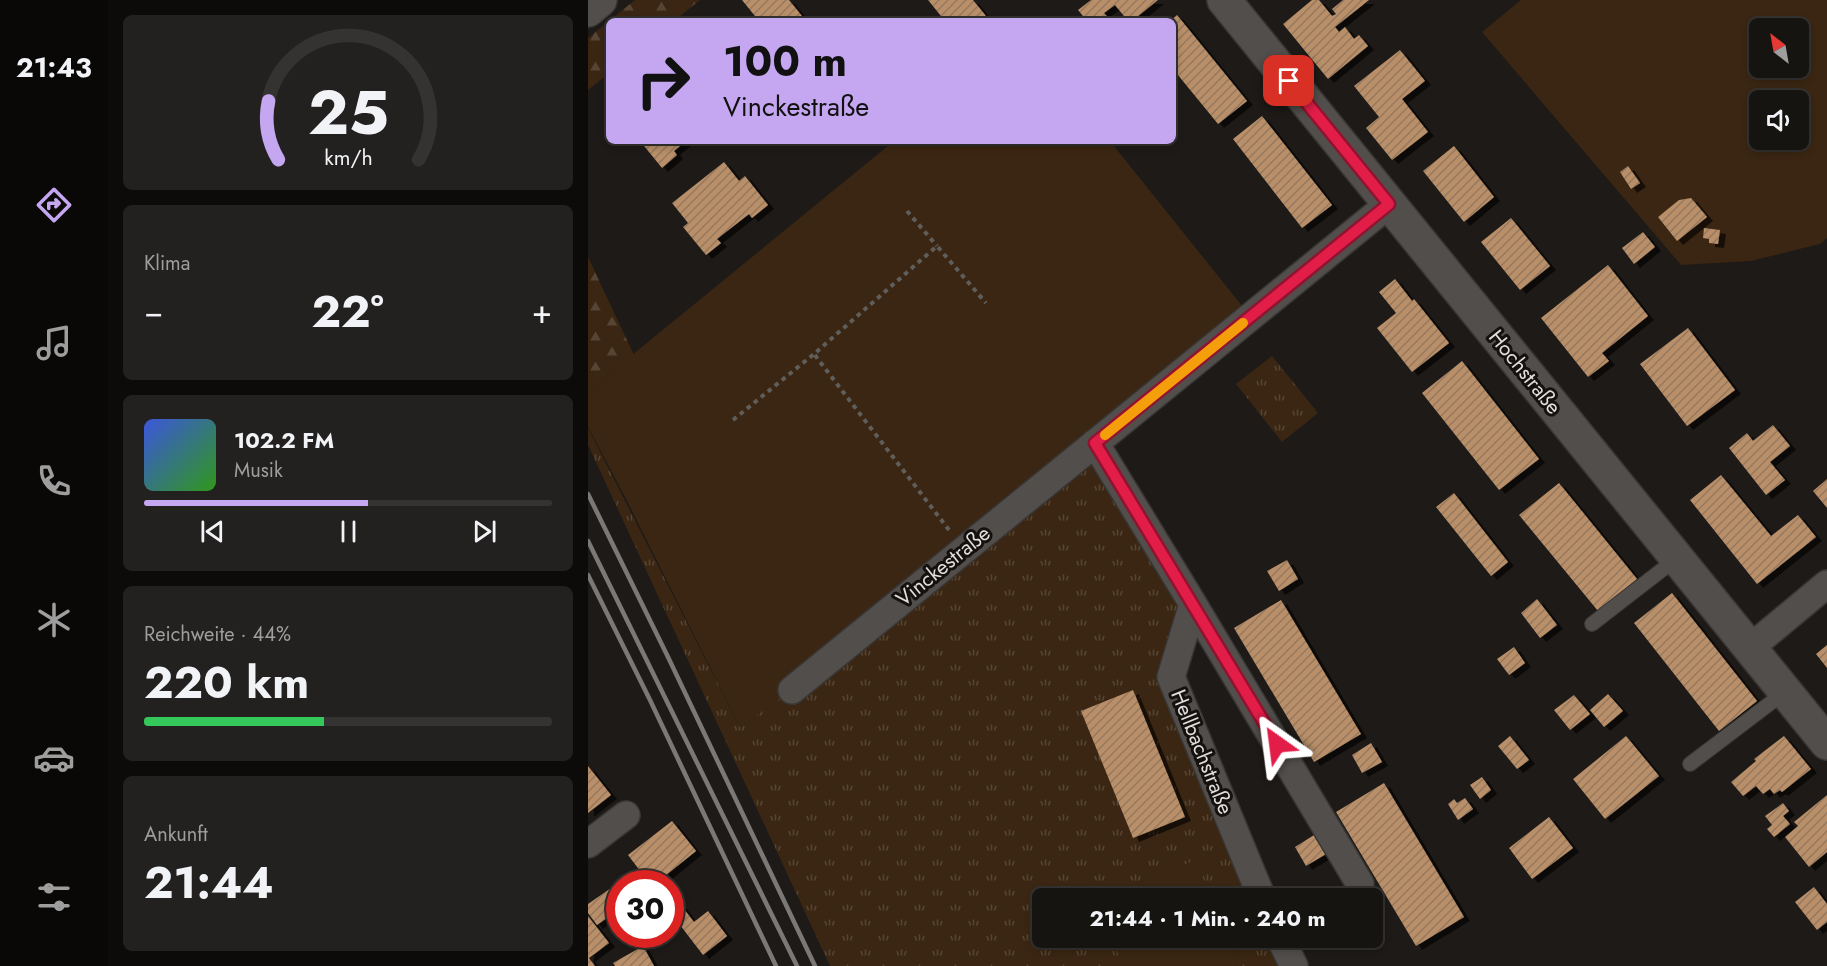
<!DOCTYPE html>
<html lang="de">
<head>
<meta charset="utf-8">
<style>
  body { margin:0; font-family:Jost,sans-serif; background:#23211f; color:#f1f3f6; height:100vh; display:flex; flex-direction:column; font-size:22px; white-space:nowrap }
  * { box-sizing:border-box; margin:0 }
  p { font-size:20px; color:#9e9e9f }
  .icon { flex:none; width:33px; height:33px; fill:none; stroke:currentColor; stroke-width:2; stroke-linecap:round; stroke-linejoin:round }
  .map { position:relative; flex:1; overflow:hidden }
  .side { display:flex; flex-direction:column; gap:15px; padding:15px; background:#0c0b09; width:480px }
  .side>* { flex:none }
  .hud { position:absolute; left:18px; top:18px; width:570px; height:126px; border-radius:9px; box-shadow:0 3px 9px #0003,0 0 0 2px #353331; background:#c5a7f1; color:#111; overflow:hidden }
  .needle { width:39px; rotate:329deg }
  .controls { position:absolute; left:1161px; top:18px; display:grid; gap:12px }
  .controls a { display:grid; place-items:center; width:60px; height:60px; border-radius:9px; background:#161411; box-shadow:0 3px 9px #0003,0 0 0 2px #353331; font-size:30px }
  .speed { position:absolute; left:18px; top:870px; display:flex; gap:12px; font-size:30px; font-weight:700; text-align:center }
  .speed>* { display:grid; place-content:center; width:78px; height:78px; border-radius:50%; background:#161411; box-shadow:0 3px 9px #0003,0 0 0 2px #353331; line-height:1 }
  .speed .limit { border:9px solid #d22; background:#fff; color:#111 }
  .pin { position:absolute; display:grid; place-items:center; width:51px; height:51px; color:#fff; margin:-26px; border-radius:12px; box-shadow:0 3px 9px #0006 }
  .me { position:absolute; width:66px; margin:-33px; rotate:329deg; stroke-linejoin:round; filter:drop-shadow(0 0 4px #0008) }
  .turn { display:flex; align-items:center; gap:21px; height:126px; padding:0 18px; font-size:27px }
  .turn .icon { width:78px; height:78px; stroke-width:2.5 }
  .turn b { display:block; font-size:42px; line-height:51px }
  .big { font-size:45px; font-weight:700; line-height:1.1 }
  .side .widget { flex:1; display:flex; flex-direction:column; justify-content:center; gap:9px; min-width:0; padding:0 21px; border-radius:9px; background:#23211f }
  .side .dial { align-items:center; gap:0 }
  .dial svg { height:156px; overflow:visible; fill:none; stroke:#353331; stroke-width:7; stroke-linecap:round; text-anchor:middle }
  .dial text { fill:#f1f3f6; stroke:none }
  .song { display:flex; align-items:center; gap:18px }
  .cover { width:72px; height:72px; border-radius:9px; background:linear-gradient(135deg,hsl(230 70% 55%),hsl(110 70% 35%)) }
  .played { height:6px; border-radius:3px; background:linear-gradient(90deg,#c5a7f1 55%,#353331 55%) }
  .keys { display:flex; justify-content:space-around; direction:ltr }
  .heat { display:flex; justify-content:space-between; align-items:center; font-size:33px; direction:ltr }
  .charge { height:9px; border-radius:4px; background:linear-gradient(90deg,#34c759 44%,#353331 0) }
  .trip { position:absolute; left:444px; top:888px; width:351px; height:60px; border-radius:9px; background:#161411; box-shadow:0 3px 9px #0003,0 0 0 2px #353331; font-weight:700; line-height:60px; text-align:center }
  main { display:flex; flex:1; min-height:0 }
  .tabs { display:flex; flex-direction:column; width:108px; justify-content:space-around; align-items:center; background:#090807; color:#9e9e9f }
  .tabs .icon { width:42px; height:42px }
  .tabs .on { color:#c5a7f1 }
  .tabs b { font-size:27px; color:#f1f3f6 }
  .map>svg:first-child { display:block }
</style>
</head>
<body>
<main>
<nav class="tabs">
<b>21:43</b>
<svg class="icon on" aria-label="directions" viewBox="0 0 24 24"><path d="M12 3l9 9-9 9-9-9zM9 14v-3h6M13 9l2 2-2 2"/></svg>
<svg class="icon" aria-label="music" viewBox="0 0 24 24"><path d="M9 18V5l10-2v13"/><circle cx="6" cy="18" r="3"/><circle cx="16" cy="16" r="3"/></svg>
<svg class="icon" aria-label="phone" viewBox="0 0 24 24"><path d="M5 4h4l2 5-3 2q2 4 5 5l2-3 5 2v4C11 20 4 13 5 4z"/></svg>
<svg class="icon" aria-label="climate" viewBox="0 0 24 24"><path d="M12 3v18M4 7l16 10M4 17L20 7"/></svg>
<svg class="icon" aria-label="car" viewBox="0 0 24 24"><path d="M5 17H2v-5l4-1 3-4h7l3 4 3 1v5h-3M9 17h6M6 11h13"/><circle cx="7" cy="17" r="2"/><circle cx="17" cy="17" r="2"/></svg>
<svg class="icon" aria-label="filters" viewBox="0 0 24 24"><path d="M4 7h16M4 17h16"/><circle cx="9" cy="7" r="2"/><circle cx="15" cy="17" r="2"/></svg>
</nav>
<section class="side">
<div class="widget dial"><svg viewBox="0 0 100 80">
<path d="M14 69A42 42 0 1 1 86 69"/>
<path d="M14 69A42 42 0 0 1 9 39" stroke="#c5a7f1"/>
<text x="50" y="56" font-size="32" font-weight="700">25</text>
<text x="50" y="72" font-size="11">km/h</text>
</svg></div>
<div class="widget"><p>Klima</p>
<div class="heat"><a>−</a><b class="big">22°</b><a>+</a></div>
</div>
<div class="widget">
<div class="song"><i class="cover"></i><div><b>102.2 FM</b><p>Musik</p></div></div>
<div class="played"></div>
<div class="keys"><svg class="icon" aria-label="previous" viewBox="0 0 24 24"><path d="M18 5L8 12l10 7zM5 5v14"/></svg><svg class="icon" aria-label="pause" viewBox="0 0 24 24"><path d="M8 5v14M16 5v14"/></svg><svg class="icon" aria-label="next" viewBox="0 0 24 24"><path d="M6 5l10 7-10 7zM19 5v14"/></svg></div>
</div>
<div class="widget"><p>Reichweite · 44%</p><b class="big">220 km</b><div class="charge"></div></div>
<div class="widget"><p>Ankunft</p><b class="big">21:44</b></div>
</section>
<div class="map">
<svg width="1239" height="966" viewBox="0 0 1239 966">
  <defs>
    <pattern id="grass-tufts" width="24" height="20" patternUnits="userSpaceOnUse" patternTransform="scale(1.5)"><rect width="24" height="20" fill="#3a2612"/><path d="M3 7l-1-3M5 7V3M7 7l1-3M15 17l-1-3M17 17v-4M19 17l1-3" fill="none" stroke="#564534"/></pattern>
    <pattern id="forest-firs" width="22" height="20" patternUnits="userSpaceOnUse" patternTransform="scale(1.5)"><rect width="22" height="20" fill="#3a2612"/><path d="M5 1l3.5 6h-7zM16 11l3.5 6h-7z" fill="#564534"/></pattern>
    <pattern id="building-hatch" width="6" height="6" patternUnits="userSpaceOnUse" patternTransform="scale(1.5)"><rect width="6" height="6" fill="#b88f69"/><path d="M-1 1l2-2M0 6l6-6M5 7l2-2" fill="none" stroke="#95785d"/></pattern>
    <filter id="shadow"><feDropShadow dx="6" dy="4" stdDeviation="0" flood-color="#0009"/></filter>
  </defs>
  <rect width="100%" height="100%" fill="#1d1a17"/>
  <!-- grass -->
  <path fill="url(#grass-tufts)" d="M684 356 730 413 694 442 648 384Z
    M0 428 152 727 507 443 605 604 583 677 674 898H454V938H692L706 966H242L0 445Z"/>
  <!-- forest -->
  <path fill="url(#forest-firs)" d="M47 0H112L86 21H21Z
    M21 21V73L0 90V38Z
    M0 257 46 355 0 391Z"/>
  <!-- garden -->
  <path fill="#3a2612" fill-rule="evenodd" d="M933 0H1239V238L1232 244 1163 261 1093 265 894 32ZM1172 28H1210V68H1172ZM1172 100H1210V140H1172Z
    M306 141H522L663 317 204 690 152 727 37 497 0 427V391Z
    M608 860 623 898H510Z
    M524 938H639L650 966H535Z"/>
  <!-- building -->
  <path fill="url(#building-hatch)" filter="url(#shadow)" d="M154 0H201L218 21H171Z
    M340 0H385L402 21H357Z
    M503 0H570L544 21H540L527 5 516 13 523 21H499L490 10Z
    M724 0H731L744 16 748 14 744 9 755 0H781L747 27 751 32 757 27 766 39 771 35 780 46 740 79 695 24Z
    M589 15 659 101 630 124 585 69V21H582Z
    M812 50 837 81 814 99 840 132 804 160 778 128 791 117 766 86Z
    M674 116 744 205 714 228 645 139Z
    M52 141H98L86 151 89 155 74 168Z
    M866 146 906 197 876 222 835 171Z
    M136 162 151 181 157 176 180 205 164 218 161 214 129 239 133 243 118 255 95 227 100 223 84 203Z
    M1040 166 1052 183 1043 189 1032 172Z
    M1103 198 1119 217 1089 241 1070 217 1091 200Z
    M923 218 962 266 932 290 893 242Z
    M1116 228 1132 230 1130 244 1121 243V239L1115 238Z
    M1055 232 1067 247 1046 264 1034 248Z
    M1020 265 1060 316 1014 353 1021 361 1000 377 953 318Z
    M807 279 824 301 826 299 861 343 824 372 789 328 808 313 791 292Z
    M1100 328 1147 390 1099 426 1052 364Z
    M874 361 951 459 911 490 834 393Z
    M1185 425 1202 446 1182 462 1197 480 1178 495 1141 448 1159 433 1165 441Z
    M1133 475 1183 536 1210 515 1228 537 1169 584 1102 500Z
    M1239 479V508L1225 491Z
    M971 483 1049 579 1010 611 931 515Z
    M866 493 920 562 903 576 848 507Z
    M699 560 710 579 691 591 679 571Z
    M1084 593 1169 701 1131 731 1046 623Z
    M949 599 969 625 952 638 933 613Z
    M693 600 773 734 726 762 646 628Z
    M1239 645V668L1228 654Z
    M926 647 937 663 921 675 909 659Z
    M545 690 597 817 545 838 493 711Z
    M1020 694 1035 711 1016 727 1002 710Z
    M986 695 1002 714 982 730 966 710Z
    M922 736 941 760 929 769 910 746Z
    M1038 736 1071 776 1017 819 985 779Z
    M1196 736 1223 769 1194 792 1192 790 1186 794 1182 789 1175 794 1168 786 1155 796 1143 782 1168 761 1166 759Z
    M783 743 794 762 774 773 764 755Z
    M0 766 23 795 0 813Z
    M894 777 903 790 892 799 882 785Z
    M796 783 876 917 828 946 748 812Z
    M1239 795V852L1221 867 1197 837 1210 826 1206 822Z
    M877 798 885 809 870 820 860 804 866 799 869 803Z
    M1195 803 1201 811 1195 816 1202 824 1186 837 1179 829 1184 825 1177 816Z
    M961 817 985 848 944 879 921 848Z
    M84 821 108 851 67 884H62L40 855Z
    M726 835 738 854 718 866 707 847Z
    M1226 887 1239 904V922L1229 930 1207 902Z
    M23 888 32 900V909L9 925 0 913V904Z
    M82 891 106 922 120 911 139 936 115 955 82 912Z
    M0 916 21 943 1 958 7 966H0Z
    M55 946 66 966H27L25 963Z"/>
  <g fill="none" stroke-linecap="round" stroke-linejoin="round">
    <!-- service casing -->
    <g stroke="#383634" stroke-width="16">
      <path id="service" d="M1004 624 1088 559
        M1102 764 1197 692"/>
    </g>
    <!-- minor casing -->
    <g stroke="#383634" stroke-width="30">
      <path id="minor" d="M507 443 605 604 772 884
        M605 604 583 677 674 898
        M1162 648 1239 584
        M204 690 801 204
        M0 844 38 815
        M692 938 706 966"/>
    </g>
    <!-- tertiary casing -->
    <g stroke="#383634" stroke-width="36">
      <path id="tertiary" d="M636 0 1239 743
        M0 10 12 0"/>
    </g>
    <!-- path -->
    <path stroke="#605e5b" stroke-width="4" stroke-dasharray="4.5 4.5" stroke-linecap="butt" d="M319 211 349 246
      M145 420 226 354
      M361 530 226 354 349 246 398 303"/>
    <!-- service -->
    <use href="#service" stroke="#524e4b" stroke-width="14"/>
    <!-- minor -->
    <use href="#minor" stroke="#524e4b" stroke-width="27"/>
    <!-- tertiary -->
    <use href="#tertiary" stroke="#524e4b" stroke-width="33"/>
    <!-- rail -->
    <path stroke="#7b7976" stroke-width="4.5" d="M0 494 80 657 227 966
      M0 541 209 966
      M0 575 62 700 188 966"/>
  </g>
  <g fill="none" stroke-linecap="round" stroke-linejoin="round">
    <!-- route casing -->
    <g stroke="#92132f" stroke-width="15">
      <path id="route" d="M689 744 507 443 801 204 701 81"/>
    </g>
    <!-- route -->
    <use href="#route" stroke="#e11d48" stroke-width="10"/>
    <!-- slow -->
    <path stroke="#f59e0b" stroke-width="10" d="M517 435 655 323"/>
  </g>
  <g text-anchor="middle" stroke-width="6" stroke-linejoin="round" paint-order="stroke">
    <!-- street labels -->
    <g font-size="21" fill="#e1dfdd" stroke="#14110f">
      <text transform="translate(937 372) rotate(51)" y="7">Hochstraße</text>
      <text transform="translate(355 566) rotate(-39)" y="7">Vinckestraße</text>
      <text transform="translate(614 752) rotate(68)" y="7">Hellbachstraße</text>
    </g>
  </g>
</svg>
<div class="controls">
<a><svg class="needle" viewBox="-14 -14 28 28"><path d="M0-13l5 13h-10z" fill="#e53935"/><path d="M0 13l5-13h-10z" fill="#9e9e9f"/></svg></a>
<a><svg class="icon" aria-label="sound" viewBox="0 0 24 24"><path d="M4 9h4l5-4v14l-5-4H4zM17 9q2 3 0 6"/></svg></a>
</div>
<div class="speed"><div class="limit">30</div></div>
<div class="pin" style="left:701px;top:81px;background:#d93025"><svg class="icon" aria-label="arrive" viewBox="0 0 24 24"><path d="M6 21V4h12l-3 4 3 4H6"/></svg></div>
<svg class="me" style="left:689px;top:744px" viewBox="-20 -20 40 40"><path d="M0-17L14 15 0 8-14 15z" fill="#e11d48" stroke="#fff" stroke-width="4"/></svg>
<div class="trip">21:44 · 1 Min. · 240 m</div>
<div class="hud">
<div class="turn"><svg class="icon" aria-label="right" viewBox="0 0 24 24"><path d="M7 20v-9h11M14 6l5 5-5 5"/></svg><div><b>100 m</b>Vinckestraße</div></div>
</div>
</div>
</main>
</body>
</html>
